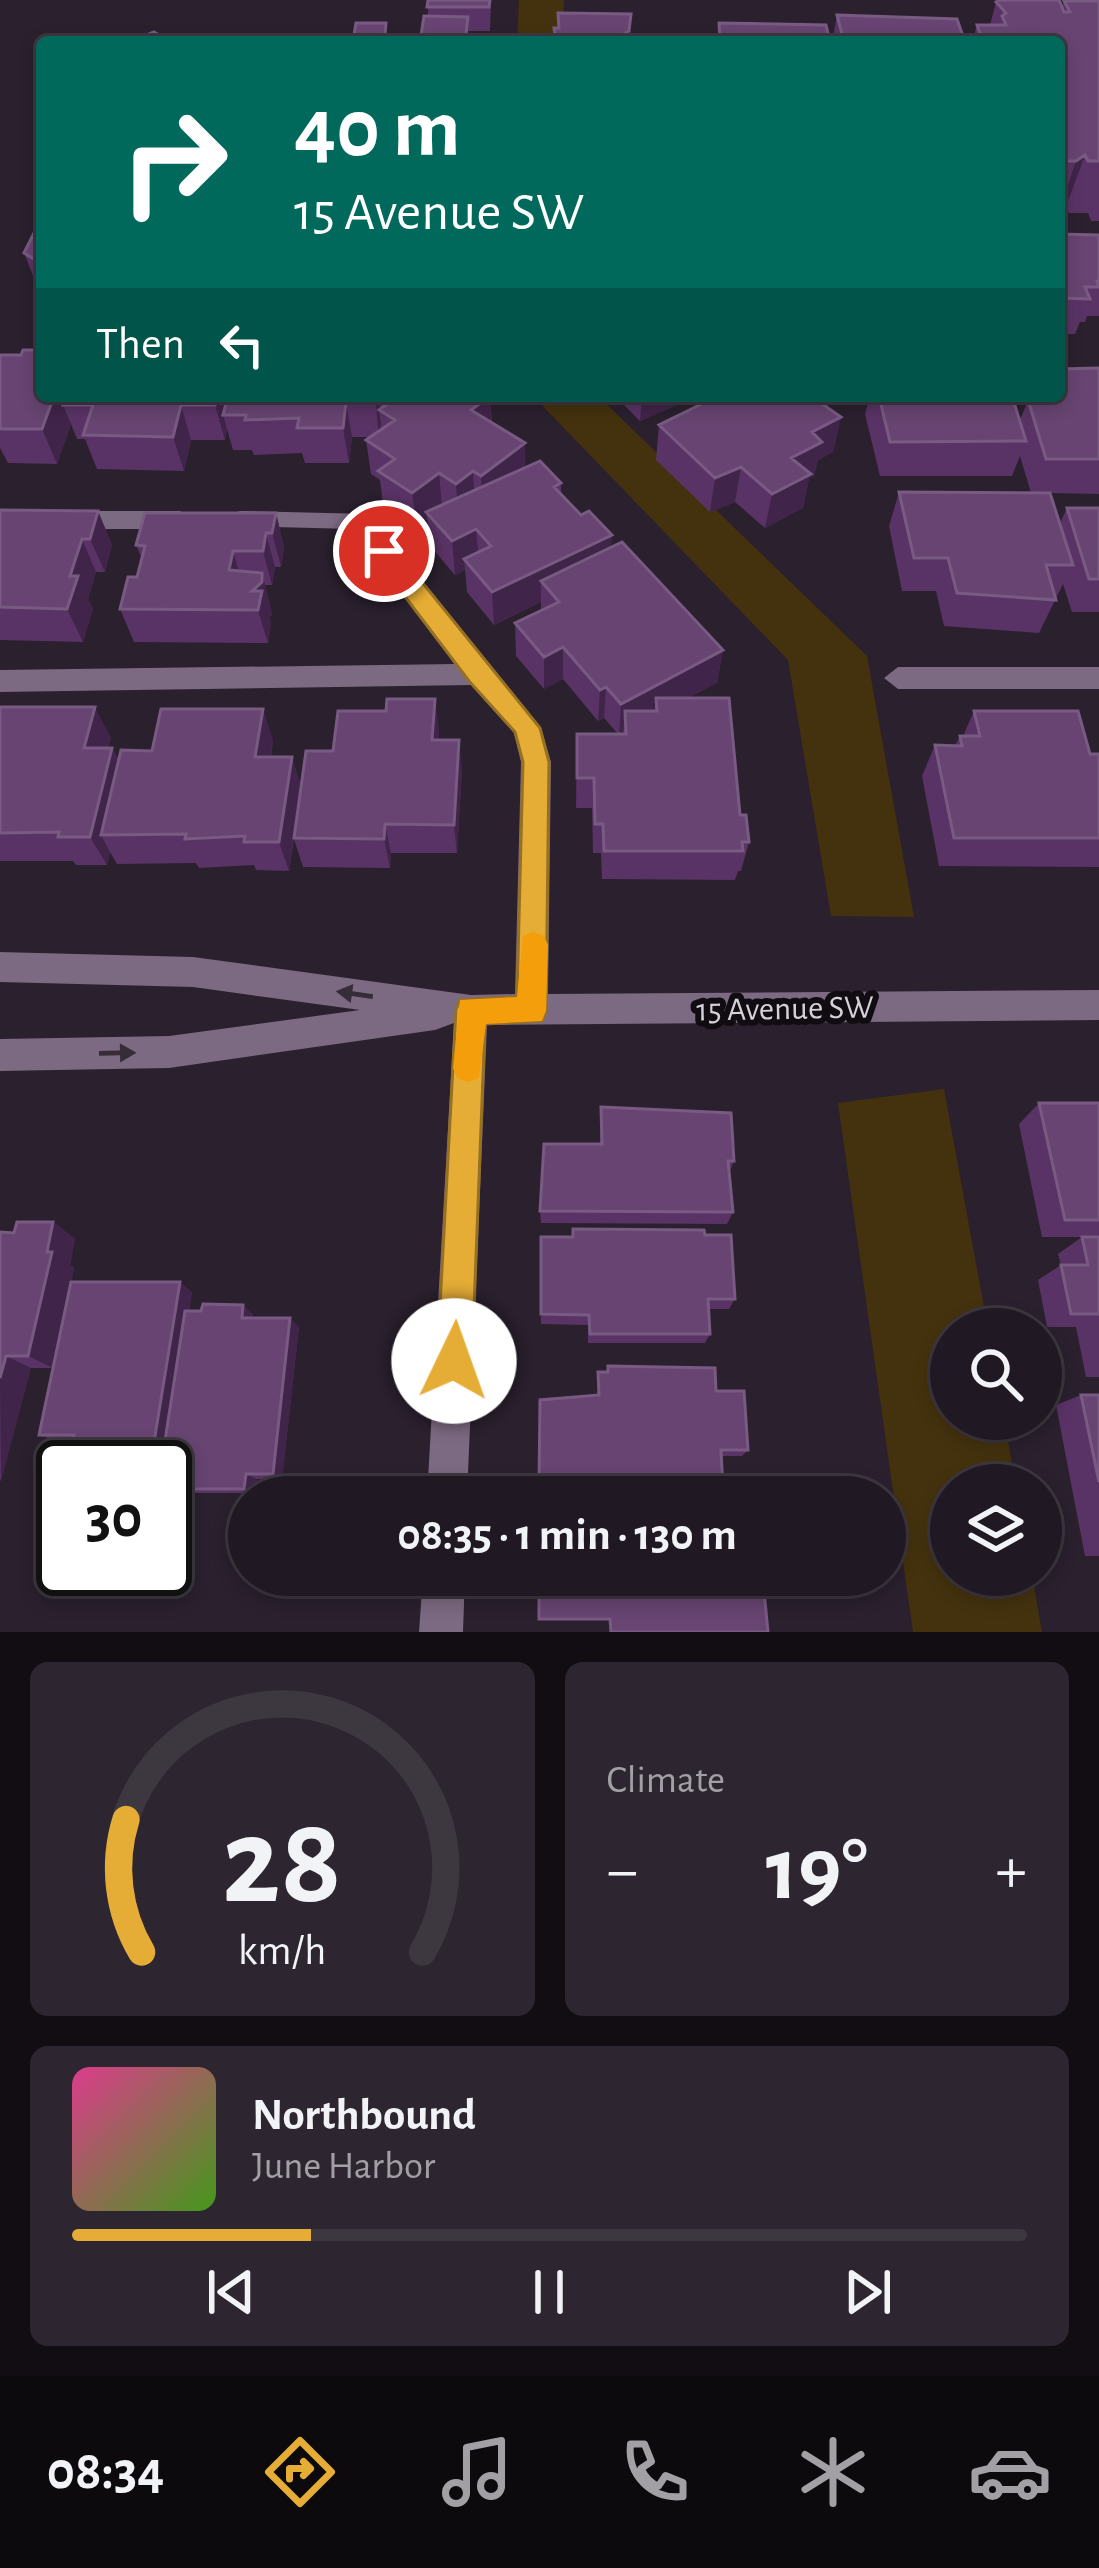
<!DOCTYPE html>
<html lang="en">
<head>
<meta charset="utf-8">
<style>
  body { margin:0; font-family:"Alegreya Sans",sans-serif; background:#2d252f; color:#f1f3f6; height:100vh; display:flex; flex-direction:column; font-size:45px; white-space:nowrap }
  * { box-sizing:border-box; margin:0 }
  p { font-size:39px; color:#a2a0a5 }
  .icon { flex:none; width:66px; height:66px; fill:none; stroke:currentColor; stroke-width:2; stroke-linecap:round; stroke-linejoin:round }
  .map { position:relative; height:1632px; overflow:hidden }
  .sheet { display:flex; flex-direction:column; gap:30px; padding:30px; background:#120d13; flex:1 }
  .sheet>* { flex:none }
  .guide { position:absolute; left:36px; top:36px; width:1029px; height:366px; border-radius:12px; box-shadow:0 6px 18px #0003,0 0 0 3px #3d3740; background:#00695c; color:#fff; overflow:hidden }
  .fabs { position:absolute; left:930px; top:1308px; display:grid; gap:24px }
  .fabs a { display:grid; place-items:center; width:132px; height:132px; border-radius:50%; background:#201822; box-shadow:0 6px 18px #0003,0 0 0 3px #3d3740; font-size:60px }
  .speed { position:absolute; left:36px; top:1440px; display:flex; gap:24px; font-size:60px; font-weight:700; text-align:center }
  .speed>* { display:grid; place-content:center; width:156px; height:156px; border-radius:50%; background:#201822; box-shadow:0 6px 18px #0003,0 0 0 3px #3d3740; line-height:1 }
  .speed .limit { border:6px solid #111; border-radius:18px; background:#fff; color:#111 }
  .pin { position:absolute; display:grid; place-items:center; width:102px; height:102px; color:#fff; margin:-51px; border:6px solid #fff; border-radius:50%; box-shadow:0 3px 12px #0007 }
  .me { position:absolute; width:132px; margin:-66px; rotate:3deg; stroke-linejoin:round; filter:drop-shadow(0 0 9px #0008) }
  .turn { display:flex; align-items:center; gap:42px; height:252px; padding:0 60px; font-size:54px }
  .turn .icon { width:156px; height:156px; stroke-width:2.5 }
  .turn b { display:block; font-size:84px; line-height:102px }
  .then { display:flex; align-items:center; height:114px; padding:0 60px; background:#0003; gap:24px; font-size:45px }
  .big { font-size:90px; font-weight:600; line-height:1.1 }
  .sheet .tile { flex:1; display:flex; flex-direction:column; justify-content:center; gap:18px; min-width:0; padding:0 42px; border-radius:18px; background:#2d252f }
  .sheet .dial { align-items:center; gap:0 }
  .dial svg { height:312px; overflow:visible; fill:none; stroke:#3d3740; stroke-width:7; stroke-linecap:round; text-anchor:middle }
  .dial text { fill:#f1f3f6; stroke:none }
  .song { display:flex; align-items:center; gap:36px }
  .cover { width:144px; height:144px; border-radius:18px; background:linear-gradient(135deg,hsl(330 70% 55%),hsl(100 70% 35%)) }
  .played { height:12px; border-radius:6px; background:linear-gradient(90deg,#e6ad36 25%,#3d3740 25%) }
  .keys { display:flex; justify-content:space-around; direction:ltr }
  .heat { display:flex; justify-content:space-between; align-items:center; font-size:66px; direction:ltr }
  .sheet .tiles { flex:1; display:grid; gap:30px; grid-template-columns:1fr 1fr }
  .tile:last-child { grid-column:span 2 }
  .trip { position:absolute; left:228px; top:1476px; width:678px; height:120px; border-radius:60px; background:#201822; box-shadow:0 6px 18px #0003,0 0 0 3px #3d3740; font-weight:600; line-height:120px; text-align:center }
  .menu { display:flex; height:192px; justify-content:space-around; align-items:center; background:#0d0a0e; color:#a2a0a5 }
  .menu .icon { width:84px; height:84px }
  .menu .selected { color:#e6ad36 }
  .menu b { font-size:54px; color:#f1f3f6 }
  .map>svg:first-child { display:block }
</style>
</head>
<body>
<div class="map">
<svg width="1099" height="1632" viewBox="0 0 1099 1632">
  <rect width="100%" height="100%" fill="#2a202e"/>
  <!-- green -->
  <path fill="#44320e" d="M519 0H564L562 42H517Z
    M533 396H598L867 656 914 917 831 916 788 660Z
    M944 1089 988 1329H951V1419H1004L1016 1485H951V1575H1032L1042 1632H913L838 1103Z"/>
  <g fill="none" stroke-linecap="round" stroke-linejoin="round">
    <!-- minor -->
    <path fill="#7c6982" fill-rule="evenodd" d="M0 511H180L193 520 180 529H0Z
      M240 511 369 514 541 728 551 762 548 994 1099 990V1020L487 1025 467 1497H427L454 1023 435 1030 169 1068 0 1071V1039L169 1036 360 1010 193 987 0 982V952L193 957 471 995 515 994 521 762 514 733 471 685 0 692V670L455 664 353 529 231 526 227 520 231 514Z
      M898 667H1099V689H898L884 678Z
      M423 1575H465L463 1632H419Z"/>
  </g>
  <!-- wall -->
  <path fill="#593365" d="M428 0H491L490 31H468L469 42H420L428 16Z
    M1064 1H1099V221H1091L1088 213H1069L1066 207 1059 211V42H972L977 25H990L996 2 1062 7Z
    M837 15 965 42H832Z
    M386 23 387 42H355L354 35Z
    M42 230V290L38 288 24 253Z
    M1059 234 1099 235V316H1087L1085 322H1080L1075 334H1059Z
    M0 355 42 396H490L492 422 526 468 561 483V494L611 547 723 650 717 683 688 698 740 815 749 842 741 871H738L735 880 602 879 601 853H593L592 808H576L577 734H618L604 718 598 721 563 679 544 689 516 656 515 623 541 610V602L494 625 467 592 465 570 455 575 430 546 427 519 417 527 383 505 380 480 371 474 366 440 371 437H352L349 463H305L302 453 254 455 252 450H233L227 429 225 440H191L184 471 97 469 85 439H77L71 424 57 464 8 463 0 448Z
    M1099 368V494L1050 493 1060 523 1067 508H1099V612H1072L1063 584 1039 633 944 626 936 591H902L889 526 899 492 1031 493 1020 456 1012 476H880L865 414 870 396H1012L1020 420 1028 400H1038L1040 396H1059Z
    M615 396H698L640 421Z
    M841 417 833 452 818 460 814 476 809 478 803 508 765 528 735 502 710 512 656 460 659 425Z
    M0 510 98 511 112 545 105 572H96L88 599 93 609 83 642 0 640Z
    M276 513 284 547 281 567H275L272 585H265L272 615 269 617 271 623 268 643 134 642 120 609 137 577 142 559 136 545Z
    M0 707 111 738 108 748H112L119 761 152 751 273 740 271 757H292L301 787 333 751 439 731 438 740 462 770 457 853H391L390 868 303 867 294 839 289 871 256 870 254 865 199 868 196 863 117 864 110 852 107 865H76L73 861H0Z
    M974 711 1090 754H1099V867L939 866 922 776 935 745 955 746 960 736H963Z
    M1039 1103H1099V1237H1042L1019 1124Z
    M601 1107 734 1161 729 1173 733 1212 727 1224 541 1223 540 1211 600 1144Z
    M53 1222 75 1239 70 1265 74 1268 71 1282 192 1292 189 1311 243 1305 253 1315V1318L299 1327 282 1479H257L255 1493H171L165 1491V1467L72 1441H57L39 1435 53 1368H31L0 1482V1232L14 1233Z
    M705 1235 735 1299 729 1309H709L710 1334 705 1343H588V1325L541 1324V1237Z
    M1082 1237H1099V1377H1086L1076 1327H1047L1038 1280 1061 1265 1058 1254Z
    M608 1366 716 1391 748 1450 742 1456H721L723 1489 717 1493 539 1492 540 1400 597 1396 598 1372H607Z
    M1081 1395H1099V1556H1085L1056 1405Z"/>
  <!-- shaded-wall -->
  <path fill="#41244a" d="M1085 155 1066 207 1059 211 1076 161Z
    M54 396H80L63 405 71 424 57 464 42 429Z
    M217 396H235L223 415 227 429 225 440 215 405Z
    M375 396H378L381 411 379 410 381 424 379 437Z
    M490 396 492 431 471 410Z
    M642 396H698L640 421Z
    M346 402 352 437 349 463 343 428Z
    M181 405 191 440 184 471 173 437Z
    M841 417 833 452 818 460 814 476 809 478 803 508 765 528 772 494 791 458 812 432Z
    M525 443 526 478 483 511 481 476Z
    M741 467 735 502 710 512 715 478Z
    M473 471 475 505 458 518 456 484Z
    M439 473 442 507 426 512 427 519 417 527 412 493Z
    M98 511 112 545 105 572 90 539Z
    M276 513 284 547 281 567 272 533Z
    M476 529 479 563 464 559 465 570 455 575 452 541Z
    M266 533 275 567 272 585 263 551Z
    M612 535 610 568 541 581V602L494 625 492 592Z
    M82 539 96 572 88 599 93 609 83 642 67 609 70 576Z
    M233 551 243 585 229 570Z
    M262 573 271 607 272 615 269 617 271 623 268 643 252 591Z
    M563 647V679L544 689V657Z
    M723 650 717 683 657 715 656 698 654 716 625 711 623 733 619 736 621 704Z
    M606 687 604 718 598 721 600 690Z
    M435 699 439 731 437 770 432 740Z
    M95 707 111 738 101 779 84 748Z
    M263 709 273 740 266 788 255 757Z
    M459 740 462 770 457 853 454 825Z
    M112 748 127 779 101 835 110 852 107 865 90 837Z
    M292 757 301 788 289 871 279 842Z
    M385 824 391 853 390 868 384 839Z
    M53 1222 75 1239 70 1265 74 1268 53 1368 28 1356Z
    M180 1282 192 1292 164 1467H150Z
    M243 1305 253 1315 252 1327 242 1318Z
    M290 1318 299 1327 282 1479 273 1474Z
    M6 1356 31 1368 1 1482 0 1378Z
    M246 1474 257 1479 255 1493 244 1489Z"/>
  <!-- building -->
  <path fill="#674471" stroke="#785a82" stroke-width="3" d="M428 0H490L489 7H427Z
    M999 0H1059L1064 12H1070L1064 1H1099V161H1088L1085 155 1076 161H1059V42H983L977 25H1006L1002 16 1006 13 996 2Z
    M558 13 631 14 629 31 622 35H631V42H556L554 28H559Z
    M837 15 957 19 965 42H844Z
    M424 16 468 17 465 42H420Z
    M356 23H386L385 35H354Z
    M719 23 826 25 830 42H720Z
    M154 32 171 42H129Z
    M42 230V264L24 253 34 233Z
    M1059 234 1099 235V281H1097L1099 287H1085L1090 299 1059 298Z
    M23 350H42V396H54L42 429H0V355H21Z
    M1099 368V459H1046L1028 400H1061L1059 395V369Z
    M66 396H217L215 405H181L173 437 83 435 93 405H63Z
    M228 396H375L374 402H346L343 428H297L299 418 245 420 246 415H223Z
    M398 396H490L471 410 525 443 481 476 473 471 456 484 439 473 412 493 378 471 395 459 366 440 395 420 379 410Z
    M718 396H811L841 417 812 432 822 442 791 458 811 474 772 494 741 467 715 478 659 425Z
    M879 396H1012L1026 441 890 442Z
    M540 461 561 483 554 487 581 515 589 511 612 535 492 592 464 559 491 546 476 529 452 541 426 512Z
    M899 492 1050 493 1073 565H1046L1056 600 957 593 948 558H914Z
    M1067 508H1099V579H1089Z
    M0 510 98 511 90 539H82L70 576H78L67 609 0 607Z
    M145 513H276L272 533H266L263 551H233L229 570 262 573V582L252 591H262L258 610 120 609 128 577H137L145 546 136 545Z
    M622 542 723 650 621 704 606 687 600 690 563 647 544 657 515 623 559 602 541 581Z
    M656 698H729L740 815H746L749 842H742L743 851H604L603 824H595L594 778H577V734H626L625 711H657Z
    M387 699H435L432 740H459L454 825 385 824 384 839 294 838 306 751H333L338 711H386Z
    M0 707H95L84 748H112L90 837H58L59 832 0 833Z
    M161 709H263L255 757H292L279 842H244L245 836 185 839 186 834 101 835 121 750 152 751Z
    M974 711H1078L1090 754H1099V838H954L935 745 962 746 960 736H980Z
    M1039 1103H1099V1220H1065Z
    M601 1107 731 1113 734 1161H728L733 1212 540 1211 544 1144H602Z
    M17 1222H53L47 1252H52L28 1356H6L0 1378V1232L14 1233Z
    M573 1229 704 1230 705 1235H731L735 1299H708L710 1334H590L589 1315 541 1314V1237H573Z
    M1082 1237H1099V1314H1071L1061 1265H1088Z
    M71 1282H180L150 1467H67L74 1435H39Z
    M203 1304 243 1305 242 1318H290L273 1474H246L244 1489H165V1467H161L185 1311H201Z
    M608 1366 715 1368 716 1391H744L748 1450H721L723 1489 539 1487 540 1400 599 1395 598 1372H608Z
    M1081 1395H1099V1482Z
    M539 1575H757L758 1591H764L768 1632H611L610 1619H539Z"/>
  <!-- one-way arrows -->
  <defs><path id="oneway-solid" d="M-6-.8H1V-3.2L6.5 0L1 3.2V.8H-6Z" transform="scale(3)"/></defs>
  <g fill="#362d39">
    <use href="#oneway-solid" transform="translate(355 994) rotate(-172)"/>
    <use href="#oneway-solid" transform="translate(117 1053) rotate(-1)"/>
  </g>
  <!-- route -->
  <path fill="#e6ad36" stroke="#967023" stroke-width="3" d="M384 543 392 545 540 728 549 762 546 1011 542 1021 485 1024 472 1361 467 1374 454 1379 442 1374 437 1361 456 1010 460 1000 517 997 523 762 515 732 469 681 375 557V545Z"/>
  <!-- slow -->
  <path fill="#f59e0b" d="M533 932 544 936 548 945 546 1011 542 1021 486 1024 479 1078 468 1082 457 1078 453 1068 460 1000 517 997 523 936Z"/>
  <g text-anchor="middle" stroke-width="12" stroke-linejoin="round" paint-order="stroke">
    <!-- street labels -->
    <g font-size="33" fill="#d6d0d9" stroke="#100c12">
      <text transform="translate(785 1007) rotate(-1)" y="12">15 Avenue SW</text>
    </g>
  </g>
</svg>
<div class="fabs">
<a><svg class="icon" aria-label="search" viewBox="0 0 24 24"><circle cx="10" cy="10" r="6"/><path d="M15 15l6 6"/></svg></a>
<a><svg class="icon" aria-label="layers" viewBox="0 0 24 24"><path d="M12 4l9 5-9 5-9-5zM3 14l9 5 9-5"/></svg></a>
</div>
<div class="speed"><div class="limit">30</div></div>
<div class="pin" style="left:384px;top:551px;background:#d93025"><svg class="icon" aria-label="arrive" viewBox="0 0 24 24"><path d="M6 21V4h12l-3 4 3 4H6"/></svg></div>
<svg class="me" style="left:454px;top:1361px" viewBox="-20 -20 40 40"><circle r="19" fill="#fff"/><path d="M0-13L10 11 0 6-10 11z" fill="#e6ad36"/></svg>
<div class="trip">08:35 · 1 min · 130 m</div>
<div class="guide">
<div class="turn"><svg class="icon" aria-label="right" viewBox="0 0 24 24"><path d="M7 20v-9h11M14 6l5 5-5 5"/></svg><div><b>40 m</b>15 Avenue SW</div></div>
<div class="then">Then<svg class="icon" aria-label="left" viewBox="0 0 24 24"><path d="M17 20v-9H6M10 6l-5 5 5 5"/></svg></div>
</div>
</div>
<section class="sheet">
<div class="tiles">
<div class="tile dial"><svg viewBox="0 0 100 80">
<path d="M14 69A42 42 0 1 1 86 69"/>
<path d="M14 69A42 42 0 0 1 10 35" stroke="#e6ad36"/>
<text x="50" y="56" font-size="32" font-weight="700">28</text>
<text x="50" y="72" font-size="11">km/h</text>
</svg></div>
<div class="tile"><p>Climate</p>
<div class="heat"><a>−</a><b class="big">19°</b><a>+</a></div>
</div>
<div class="tile">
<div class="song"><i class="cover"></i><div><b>Northbound</b><p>June Harbor</p></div></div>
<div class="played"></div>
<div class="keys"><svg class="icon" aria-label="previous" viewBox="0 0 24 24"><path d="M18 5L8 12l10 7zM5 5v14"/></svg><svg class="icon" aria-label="pause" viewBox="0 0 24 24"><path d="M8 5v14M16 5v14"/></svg><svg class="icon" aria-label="next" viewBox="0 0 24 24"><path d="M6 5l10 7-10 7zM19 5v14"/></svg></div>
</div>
</div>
</section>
<nav class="menu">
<b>08:34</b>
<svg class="icon selected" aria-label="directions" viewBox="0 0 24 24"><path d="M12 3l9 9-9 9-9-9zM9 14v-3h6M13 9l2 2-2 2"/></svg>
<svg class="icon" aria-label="music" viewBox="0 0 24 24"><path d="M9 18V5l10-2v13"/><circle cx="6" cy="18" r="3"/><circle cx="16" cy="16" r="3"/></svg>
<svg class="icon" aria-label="phone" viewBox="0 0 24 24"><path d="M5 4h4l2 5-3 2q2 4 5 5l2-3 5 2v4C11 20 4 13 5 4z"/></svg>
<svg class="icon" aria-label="climate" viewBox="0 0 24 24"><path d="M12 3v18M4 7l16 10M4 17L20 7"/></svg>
<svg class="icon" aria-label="car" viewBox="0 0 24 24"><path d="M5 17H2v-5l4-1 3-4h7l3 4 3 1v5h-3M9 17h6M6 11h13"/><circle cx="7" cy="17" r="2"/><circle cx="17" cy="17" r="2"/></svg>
</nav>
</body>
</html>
